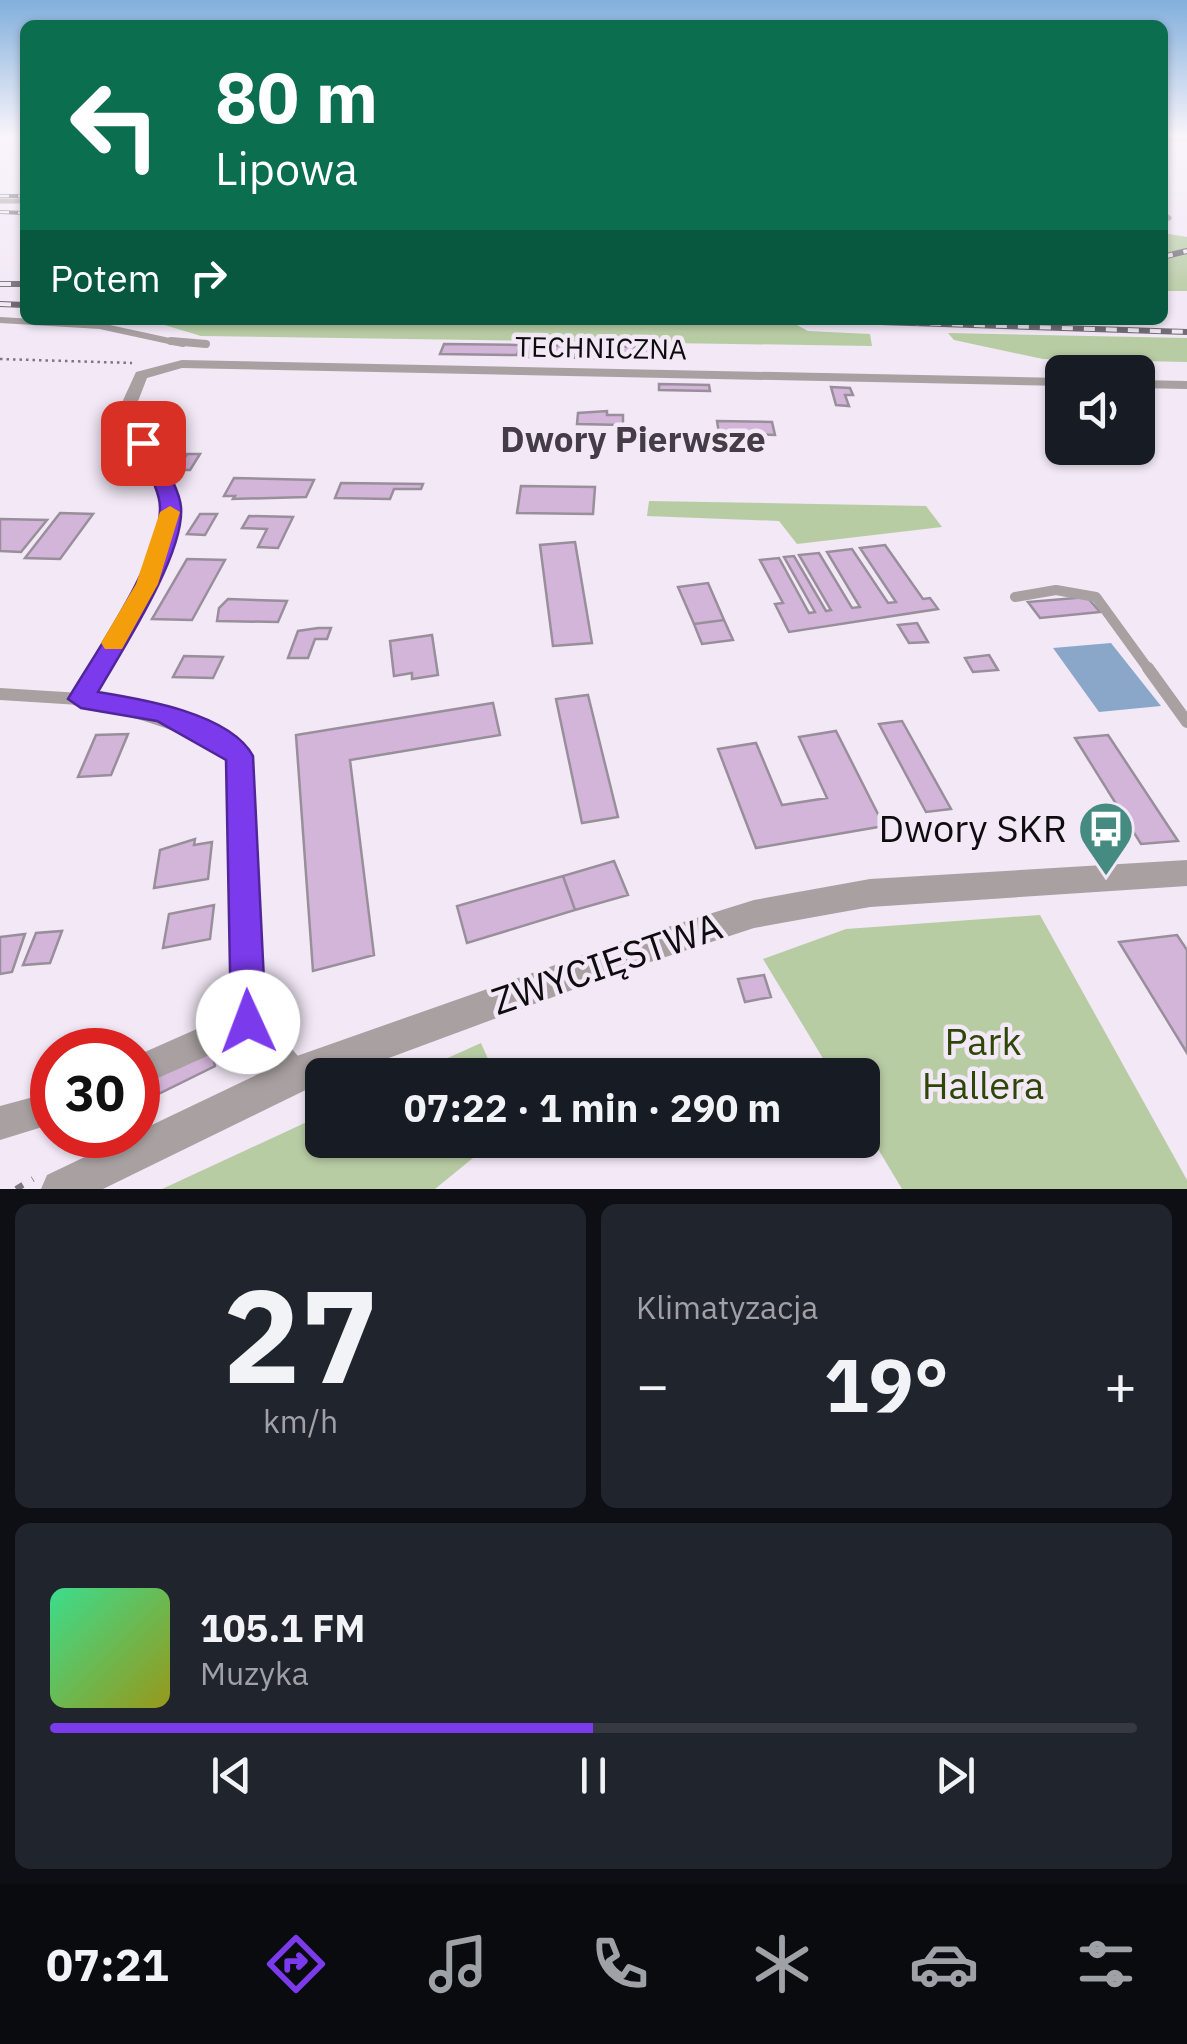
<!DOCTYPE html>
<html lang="pl">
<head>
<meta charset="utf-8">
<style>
  body { margin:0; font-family:"IBM Plex Sans",sans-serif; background:#20242c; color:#f1f3f6; height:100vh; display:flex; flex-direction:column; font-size:38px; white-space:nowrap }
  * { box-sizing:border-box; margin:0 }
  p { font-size:32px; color:#9ea1a6 }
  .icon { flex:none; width:55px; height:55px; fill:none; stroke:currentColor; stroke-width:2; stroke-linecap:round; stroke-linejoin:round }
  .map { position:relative; height:1189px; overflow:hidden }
  .drawer { display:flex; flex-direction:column; gap:15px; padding:15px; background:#0d0f14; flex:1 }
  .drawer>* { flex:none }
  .top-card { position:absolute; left:20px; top:20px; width:1148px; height:305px; border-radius:15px; box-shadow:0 2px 8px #0004; background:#0b6e4f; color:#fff; overflow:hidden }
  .controls { position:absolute; left:1045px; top:355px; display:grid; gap:20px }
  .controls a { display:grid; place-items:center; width:110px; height:110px; border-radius:15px; background:#171b24; box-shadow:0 2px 8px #0004; font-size:50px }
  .speed { position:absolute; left:30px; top:1028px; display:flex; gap:20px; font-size:50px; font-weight:700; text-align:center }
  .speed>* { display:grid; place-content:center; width:130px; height:130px; border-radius:50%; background:#171b24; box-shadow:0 2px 8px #0004; line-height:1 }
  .speed .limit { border:15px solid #d22; background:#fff; color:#111 }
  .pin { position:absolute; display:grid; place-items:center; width:85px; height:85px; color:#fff; margin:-42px; border-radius:20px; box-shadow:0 5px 15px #0006 }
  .me { position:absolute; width:110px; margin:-55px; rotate:358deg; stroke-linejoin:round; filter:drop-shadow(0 0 8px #0008) }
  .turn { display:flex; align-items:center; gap:35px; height:210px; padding:0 30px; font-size:45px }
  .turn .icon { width:130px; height:130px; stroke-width:2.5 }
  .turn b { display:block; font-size:70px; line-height:85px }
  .then { display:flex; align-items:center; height:95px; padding:0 30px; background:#0003; gap:20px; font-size:38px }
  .big { font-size:75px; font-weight:700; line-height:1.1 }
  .drawer .card { flex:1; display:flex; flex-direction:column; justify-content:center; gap:15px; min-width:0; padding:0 35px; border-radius:15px; background:#20242c }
  .drawer .dial { align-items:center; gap:0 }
  .dial b { font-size:130px; line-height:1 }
  .song { display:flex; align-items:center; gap:30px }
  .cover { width:120px; height:120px; border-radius:15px; background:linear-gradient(135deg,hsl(150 70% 55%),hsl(60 70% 35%)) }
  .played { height:10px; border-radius:5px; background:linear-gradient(90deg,#7c3aed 50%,#363941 50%) }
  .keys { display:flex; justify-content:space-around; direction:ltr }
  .heat { display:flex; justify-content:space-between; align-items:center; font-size:55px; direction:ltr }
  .drawer .tiles { flex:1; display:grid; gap:15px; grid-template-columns:1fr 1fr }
  .card:last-child { grid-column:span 2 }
  .trip { position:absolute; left:305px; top:1058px; width:575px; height:100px; border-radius:15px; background:#171b24; box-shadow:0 2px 8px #0004; font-weight:700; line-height:100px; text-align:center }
  .tab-bar { display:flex; height:160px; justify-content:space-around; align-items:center; background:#090b0e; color:#9ea1a6 }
  .tab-bar .icon { width:70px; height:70px }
  .tab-bar .on { color:#7c3aed }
  .tab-bar b { font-size:45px; color:#f1f3f6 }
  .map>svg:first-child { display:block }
</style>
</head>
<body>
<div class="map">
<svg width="1187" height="1189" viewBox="0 0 1187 1189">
  <rect width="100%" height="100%" fill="#f2e8f6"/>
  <!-- green -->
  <path fill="#b8cca4" d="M1163 233 1187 237V291H1163Z
    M148 320 795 324 808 331 870 334 872 346 201 336Z
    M948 333 1187 338V362L1043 359 954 340Z
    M649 501 926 506 942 527 797 544 779 521 647 516Z
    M1040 915 1187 1180V1189H902L863 1124 862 1075H833L763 959 846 929Z
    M481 1043 495 1075H410Z
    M322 1115V1140H495L435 1189H162Z"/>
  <!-- water -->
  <path fill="#8aa7ca" d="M1111 643 1161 706 1099 712 1053 648Z"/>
  <!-- building -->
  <path fill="#d3b5da" stroke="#998f9b" stroke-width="2.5" d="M444 344 520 345 517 355 440 354Z
    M531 345 651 347V359L528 357Z
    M659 384 709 385 710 391 659 390Z
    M831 387 850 388 853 395H845L849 406 836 405Z
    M607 411V415H623V425L577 424 578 413Z
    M717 421 772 422 775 435 719 433Z
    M187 454H200L190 470H177Z
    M234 478 314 480 306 497 233 499 235 496H224Z
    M341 483 423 484 421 489H394L390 499 335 498Z
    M521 486 595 487 593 514 517 513Z
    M60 513 93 514 60 559 25 558Z
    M200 514H217L205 535 187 534Z
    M249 516 293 517 278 548 258 547 267 529 242 528Z
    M0 519 47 520 21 552 0 551Z
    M575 542 592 643 553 646 540 545Z
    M885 545 923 599 930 598 938 609 789 632 775 604 783 603 760 560 779 558 809 613 815 612 784 557 794 556 826 611 831 610 799 555 819 553 852 608 860 607 827 552 852 549 888 603 896 602 860 548Z
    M187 559 225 560 192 620 152 619Z
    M708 583 724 620 694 624 678 587Z
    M1087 597 1100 612 1040 618 1028 602Z
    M228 599 287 601 278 622 217 621 219 608Z
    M724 620 733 640 702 644 694 624Z
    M917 623 928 642 909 643 898 625Z
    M318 628H331L327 639H315L308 658H288L298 631Z
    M432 635 438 675 412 679V673L394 676 390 641Z
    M989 655 998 670 973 672 965 658Z
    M184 656 223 657 213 678 173 677Z
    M588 695 618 817 582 823 556 699Z
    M493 703 500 735 350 760 374 955 313 971 296 735Z
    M902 721 951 809 926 812 879 724Z
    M836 731 884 826 756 848 718 749 756 743 782 805 827 798 799 737Z
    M128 734 111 775 78 777 96 735Z
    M1108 735 1178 841 1141 844 1075 738Z
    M195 839 194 845 212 842 208 879 154 888 160 850Z
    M614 861 628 895 575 910 563 876Z
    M563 876 575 910 467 943 457 906Z
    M214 905 210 939 163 948 169 914Z
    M62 931 50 963 23 965 36 933Z
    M25 934 12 972 0 974V937Z
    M1177 935 1187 950V1053L1119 942Z
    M764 975 771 997 745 1002 738 979Z
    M209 1041 215 1066 138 1104V1075Z"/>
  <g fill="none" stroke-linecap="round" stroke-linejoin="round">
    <!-- path-far1 -->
    <path stroke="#7c767f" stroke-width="2.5" stroke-dasharray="2.5 4" stroke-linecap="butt" d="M0 359 132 363"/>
    <!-- path -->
    <path stroke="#7c767f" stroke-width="6" stroke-dasharray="8 11" stroke-linecap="butt" d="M16 1189 33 1179"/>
    <!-- service-far4 -->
    <path stroke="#a8a0a1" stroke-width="5" d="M1162 138 1187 139
      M0 201H25
      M1162 213 1169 218H1162"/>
    <!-- service-far3 -->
    <path stroke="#a8a0a1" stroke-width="6" d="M0 320 100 326 183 344"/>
    <!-- service-far2 -->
    <path stroke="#a8a0a1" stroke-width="8" d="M171 341 206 344"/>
    <!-- service-far1 -->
    <path stroke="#a8a0a1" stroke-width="10" d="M1015 597 1056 590 1096 597 1149 670"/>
    <!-- service -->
    <path stroke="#a8a0a1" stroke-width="12" d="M1148 668 1187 722
      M0 694 80 699"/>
    <!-- minor -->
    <path fill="#a8a0a1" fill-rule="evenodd" d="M182 360 1062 378V386L182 368 147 378 135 409C149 437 173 469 179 501 188 549 120 651 96 693 151 702 200 718 247 748L251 755 263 1016 305 1064 310 1075 305 1086 294 1091 283 1086 243 1040 138 1087V1055L233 1013 227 759C181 729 135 716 81 707L73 705 70 699C96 654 168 553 161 502 157 470 133 438 119 409L136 372Z
      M1138 380 1187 381V389L1138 388Z
      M52 1092V1124L0 1140V1106Z"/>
    <!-- tertiary -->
    <path fill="#a8a0a1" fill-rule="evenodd" d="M1187 860V886L870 907 754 928 629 969 343 1075H322V1082L103 1189H41L47 1175 294 1057 629 939 754 900 870 879Z"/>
    <!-- rail-far1 casing -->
    <g stroke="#726c74" stroke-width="4">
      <path id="rail-far1" d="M0 196H25
        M0 212 25 213"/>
    </g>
    <!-- rail casing -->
    <g stroke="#726c74" stroke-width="6">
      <path id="rail" d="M1162 257 1187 251
        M0 284H25
        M0 304 25 305
        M820 320 1187 332"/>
    </g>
    <!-- rail-far1 -->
    <use href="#rail-far1" stroke="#f2e8f6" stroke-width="2.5" stroke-dasharray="9" stroke-linecap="butt"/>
    <!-- rail -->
    <use href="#rail" stroke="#f2e8f6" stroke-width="4" stroke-dasharray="11" stroke-linecap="butt"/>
  </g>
  <!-- sky -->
  <linearGradient id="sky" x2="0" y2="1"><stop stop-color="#82afdc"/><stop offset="0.45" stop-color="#f9f5fb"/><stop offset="1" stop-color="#f9f5fb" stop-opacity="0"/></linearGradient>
  <rect width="1187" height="303" fill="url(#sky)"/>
  <!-- route -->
  <path fill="#7c3aed" stroke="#51269a" stroke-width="2.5" d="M143 437 152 443C161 461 179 487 181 507 185 554 122 650 98 692 141 699 230 713 253 756L266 1022 261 1034 248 1039 236 1034 231 1022 226 760 157 721 81 708 68 699C95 653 161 560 160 508 160 488 142 462 134 443Z"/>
  <!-- slow -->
  <path fill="#f59e0b" d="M170 506 180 512 158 584 122 649H105L101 643 136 584 160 512Z"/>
  <!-- icons -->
  <defs>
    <g id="bus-pin" transform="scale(2.875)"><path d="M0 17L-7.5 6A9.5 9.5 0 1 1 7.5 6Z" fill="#458b82" stroke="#f2e8f6"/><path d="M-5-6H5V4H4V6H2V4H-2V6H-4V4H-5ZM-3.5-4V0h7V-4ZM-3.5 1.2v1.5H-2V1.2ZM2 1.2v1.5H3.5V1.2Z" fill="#fff"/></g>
  </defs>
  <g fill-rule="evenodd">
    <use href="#bus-pin" x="1106" y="829"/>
  </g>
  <g text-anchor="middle" stroke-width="9" stroke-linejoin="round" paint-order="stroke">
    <!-- far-street labels -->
    <g font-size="28" fill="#0f0c10" stroke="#f2e8f6">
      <text transform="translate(601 348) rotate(1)" y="10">TECHNICZNA</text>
    </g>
    <!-- neighbourhood labels -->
    <g font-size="35" font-weight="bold" fill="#443c47" stroke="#f2e8f6">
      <text x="633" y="452">Dwory Pierwsze</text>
    </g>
    <!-- near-poi labels -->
    <g font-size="38" fill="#0f0c10" stroke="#f2e8f6" text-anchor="end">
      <text x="1067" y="842">Dwory SKR</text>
    </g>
    <!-- near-street labels -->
    <g font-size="38" fill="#0f0c10" stroke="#f2e8f6">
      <text transform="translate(607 964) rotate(-19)" y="13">ZWYCIĘSTWA</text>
    </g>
    <!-- near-park labels -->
    <g font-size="38" fill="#2e4709" stroke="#f2e8f6">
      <text x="983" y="1055">Park<tspan x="983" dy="44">Hallera</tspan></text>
    </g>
  </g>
</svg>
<div class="controls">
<a><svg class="icon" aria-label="sound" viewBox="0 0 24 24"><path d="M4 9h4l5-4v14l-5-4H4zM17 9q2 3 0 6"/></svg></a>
</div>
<div class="speed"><div class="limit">30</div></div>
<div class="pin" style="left:143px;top:443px;background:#d93025"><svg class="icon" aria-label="arrive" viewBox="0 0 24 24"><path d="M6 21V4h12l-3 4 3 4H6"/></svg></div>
<svg class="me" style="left:248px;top:1022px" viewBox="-20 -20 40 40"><circle r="19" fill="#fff"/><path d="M0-13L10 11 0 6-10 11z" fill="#7c3aed"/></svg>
<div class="trip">07:22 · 1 min · 290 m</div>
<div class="top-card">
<div class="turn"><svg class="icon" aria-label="left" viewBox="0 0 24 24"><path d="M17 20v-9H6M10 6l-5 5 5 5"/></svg><div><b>80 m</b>Lipowa</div></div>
<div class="then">Potem<svg class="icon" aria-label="right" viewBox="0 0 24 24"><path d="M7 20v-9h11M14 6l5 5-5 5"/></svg></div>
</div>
</div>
<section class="drawer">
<div class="tiles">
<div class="card dial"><b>27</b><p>km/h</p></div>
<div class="card"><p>Klimatyzacja</p>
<div class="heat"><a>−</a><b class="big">19°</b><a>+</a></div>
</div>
<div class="card">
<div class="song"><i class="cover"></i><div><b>105.1 FM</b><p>Muzyka</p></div></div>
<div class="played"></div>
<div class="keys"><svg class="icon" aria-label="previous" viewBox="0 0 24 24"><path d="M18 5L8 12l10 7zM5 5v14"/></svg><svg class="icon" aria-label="pause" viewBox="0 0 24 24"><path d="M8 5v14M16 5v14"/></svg><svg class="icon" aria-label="next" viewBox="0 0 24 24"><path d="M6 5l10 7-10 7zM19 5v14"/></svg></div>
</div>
</div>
</section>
<nav class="tab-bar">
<b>07:21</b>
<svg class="icon on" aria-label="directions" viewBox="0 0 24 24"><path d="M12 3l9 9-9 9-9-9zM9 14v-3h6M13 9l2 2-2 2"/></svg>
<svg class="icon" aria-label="music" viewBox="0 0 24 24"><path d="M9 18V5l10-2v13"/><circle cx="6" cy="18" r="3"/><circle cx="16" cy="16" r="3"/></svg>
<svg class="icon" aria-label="phone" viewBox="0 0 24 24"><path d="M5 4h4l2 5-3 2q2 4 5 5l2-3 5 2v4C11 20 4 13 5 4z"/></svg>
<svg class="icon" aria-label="climate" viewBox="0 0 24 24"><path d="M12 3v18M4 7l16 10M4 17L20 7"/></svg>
<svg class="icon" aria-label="car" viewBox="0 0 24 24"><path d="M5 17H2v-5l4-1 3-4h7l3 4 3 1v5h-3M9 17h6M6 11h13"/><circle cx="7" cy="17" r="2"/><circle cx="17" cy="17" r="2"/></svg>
<svg class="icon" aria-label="filters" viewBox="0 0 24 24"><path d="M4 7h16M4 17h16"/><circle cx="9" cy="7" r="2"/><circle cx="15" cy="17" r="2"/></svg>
</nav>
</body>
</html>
